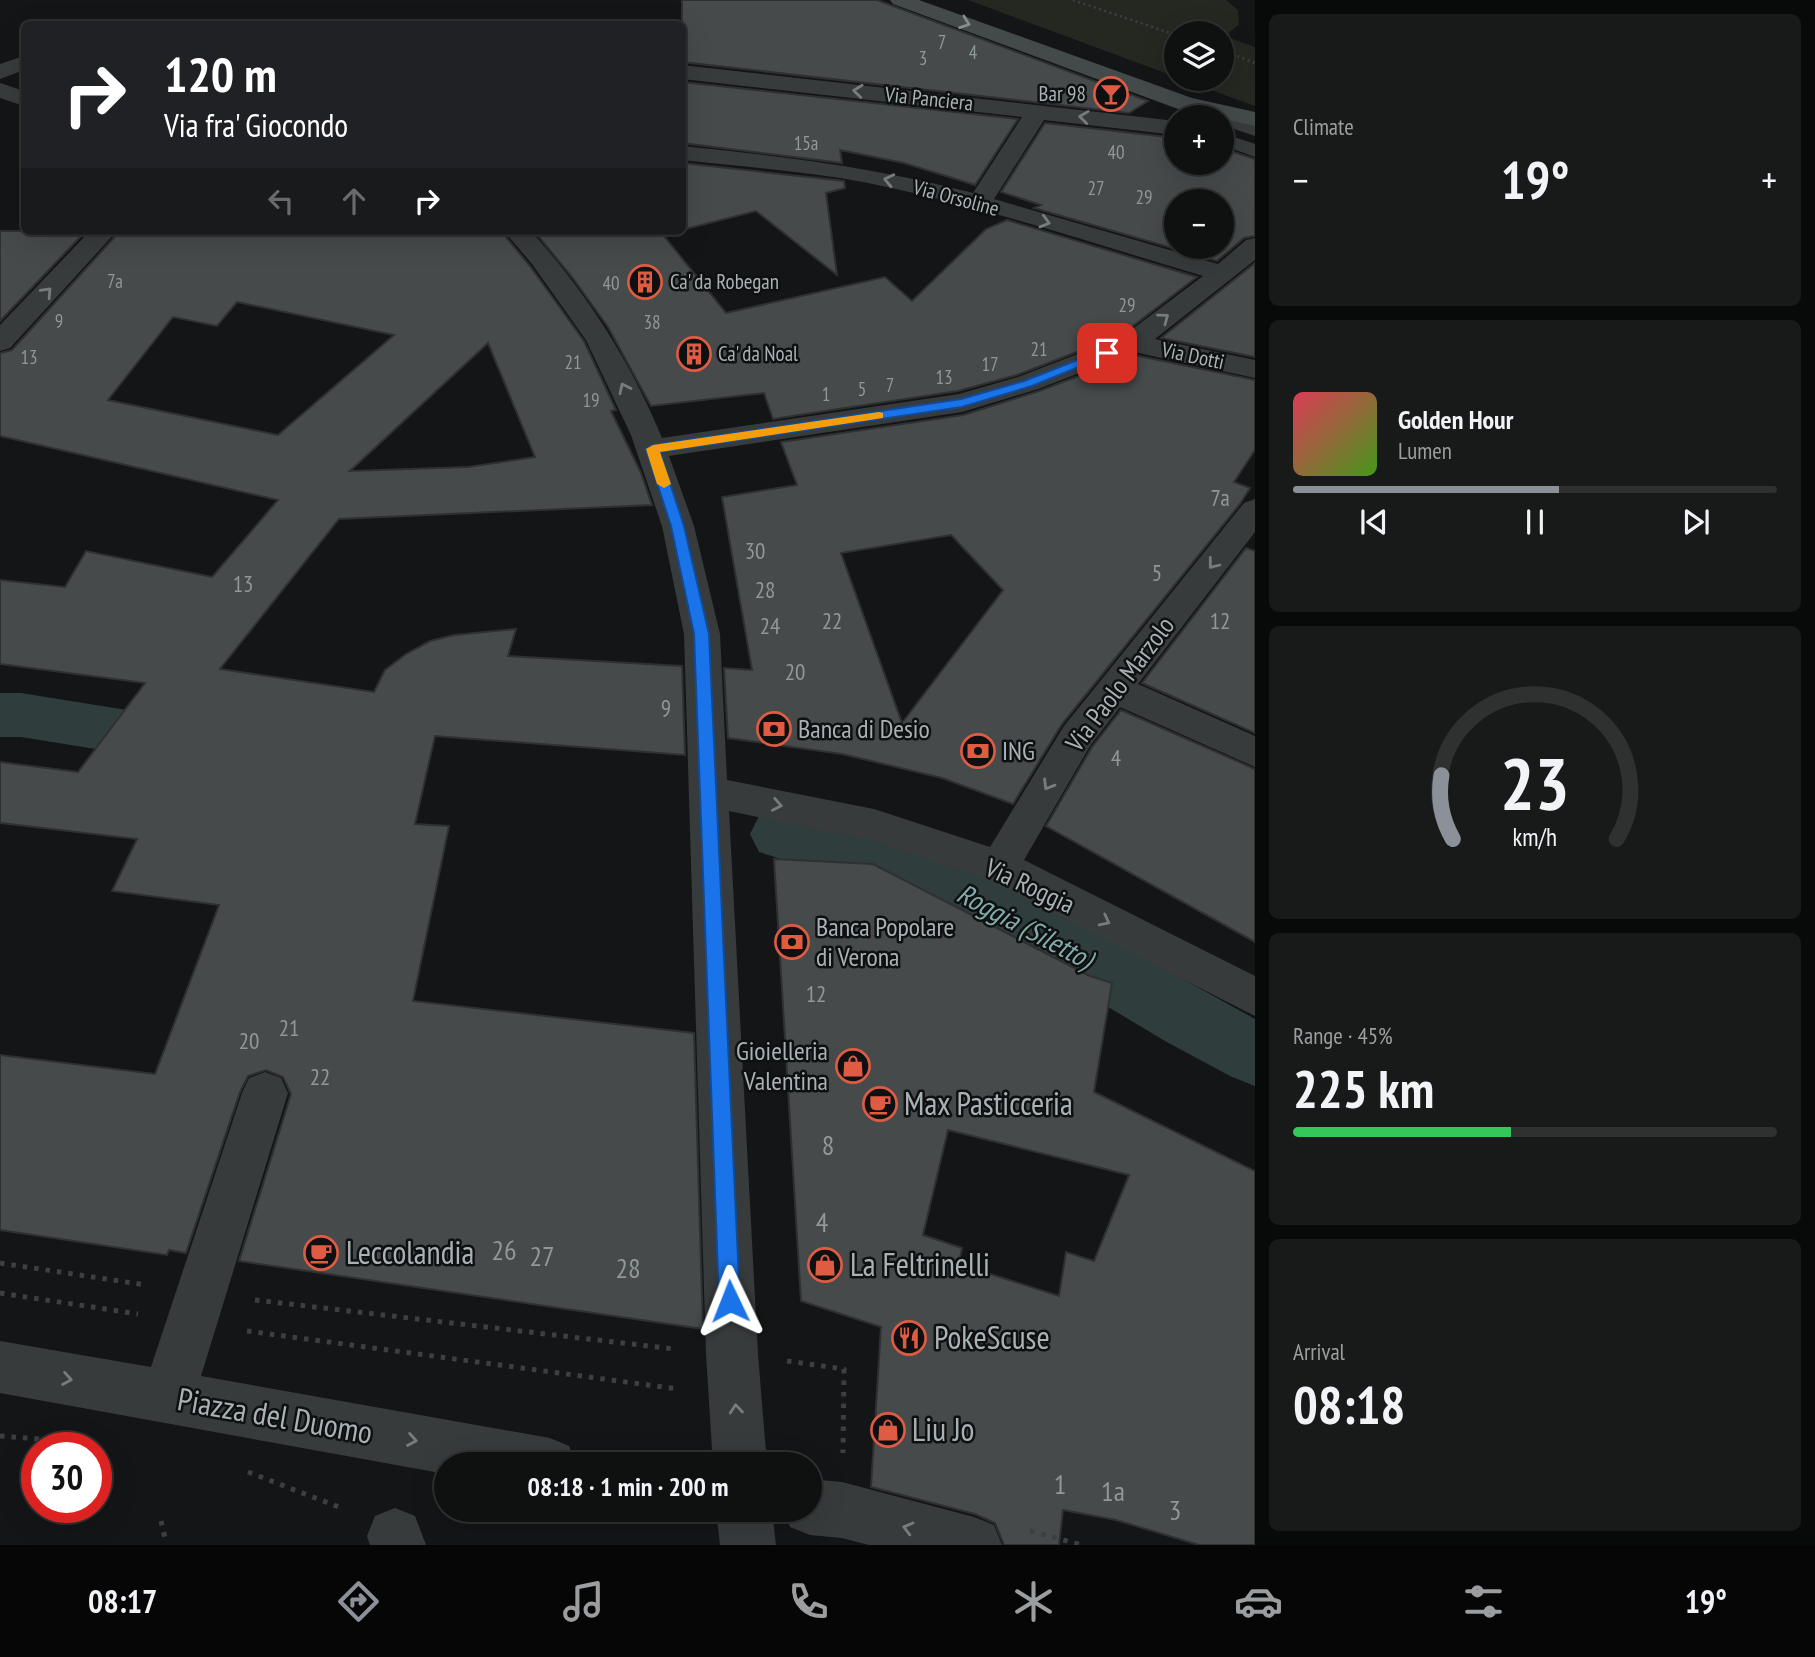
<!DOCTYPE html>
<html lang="en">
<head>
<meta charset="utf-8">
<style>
  body { margin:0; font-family:"PT Sans Narrow",sans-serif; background:#181919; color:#f1f3f6; height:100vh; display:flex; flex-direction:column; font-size:26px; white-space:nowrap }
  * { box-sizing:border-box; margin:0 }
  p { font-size:23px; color:#9b9d9f }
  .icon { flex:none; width:38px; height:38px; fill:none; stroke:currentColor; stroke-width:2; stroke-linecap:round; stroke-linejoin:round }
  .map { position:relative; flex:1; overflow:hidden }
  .side { display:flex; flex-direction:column; gap:14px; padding:14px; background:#080909; width:560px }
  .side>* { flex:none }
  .hud { position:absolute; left:21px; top:21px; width:665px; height:214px; border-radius:10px; box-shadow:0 7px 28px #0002,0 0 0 2px #2f3030; background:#202124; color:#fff; overflow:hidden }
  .buttons { position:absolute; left:1164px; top:21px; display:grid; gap:14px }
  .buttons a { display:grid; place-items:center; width:70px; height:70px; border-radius:50%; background:#0f1010; box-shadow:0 7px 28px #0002,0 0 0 2px #2f3030; font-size:35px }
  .speed { position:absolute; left:21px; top:1432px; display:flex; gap:14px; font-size:35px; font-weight:700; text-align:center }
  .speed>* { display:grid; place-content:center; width:91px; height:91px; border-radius:50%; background:#0f1010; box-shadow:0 7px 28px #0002,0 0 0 2px #2f3030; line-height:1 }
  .speed .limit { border:10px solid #d22; background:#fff; color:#111 }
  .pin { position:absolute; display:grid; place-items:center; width:60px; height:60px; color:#fff; margin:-30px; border-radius:14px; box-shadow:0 4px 10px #0006 }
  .me { position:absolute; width:77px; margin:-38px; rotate:358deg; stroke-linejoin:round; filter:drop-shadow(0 0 5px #0008) }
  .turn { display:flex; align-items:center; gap:24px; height:147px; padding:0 28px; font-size:32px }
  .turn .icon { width:91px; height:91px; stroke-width:2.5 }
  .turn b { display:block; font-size:49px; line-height:60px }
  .lanes { display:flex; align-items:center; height:66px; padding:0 28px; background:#0003; justify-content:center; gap:35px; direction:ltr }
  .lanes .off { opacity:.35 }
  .big { font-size:52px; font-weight:700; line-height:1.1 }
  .side .widget { flex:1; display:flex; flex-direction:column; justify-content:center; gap:10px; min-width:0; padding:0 24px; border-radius:10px; background:#181919 }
  .side .dial { align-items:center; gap:0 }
  .dial svg { height:182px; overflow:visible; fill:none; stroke:#2f3030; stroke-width:7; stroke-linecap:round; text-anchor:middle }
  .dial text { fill:#f1f3f6; stroke:none }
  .song { display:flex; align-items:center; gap:21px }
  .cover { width:84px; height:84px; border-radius:10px; background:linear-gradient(135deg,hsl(350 70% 55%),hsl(100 70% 35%)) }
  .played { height:7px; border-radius:4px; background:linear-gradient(90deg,#8c9099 55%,#2f3030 55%) }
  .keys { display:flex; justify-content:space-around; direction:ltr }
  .heat { display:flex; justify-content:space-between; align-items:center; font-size:38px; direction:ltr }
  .charge { height:10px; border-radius:5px; background:linear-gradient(90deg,#34c759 45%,#2f3030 0) }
  .trip { position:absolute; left:434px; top:1452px; width:388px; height:70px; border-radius:35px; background:#0f1010; box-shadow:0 7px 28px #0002,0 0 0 2px #2f3030; font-weight:700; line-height:70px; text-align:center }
  .menu { display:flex; height:112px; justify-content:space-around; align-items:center; background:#060606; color:#9b9d9f }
  .menu .icon { width:49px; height:49px }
  .menu .active { color:#8c9099 }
  .menu b { font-size:32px; color:#f1f3f6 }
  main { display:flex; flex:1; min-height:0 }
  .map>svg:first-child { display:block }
</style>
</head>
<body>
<main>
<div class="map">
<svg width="1255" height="1545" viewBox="0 0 1255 1545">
  <rect width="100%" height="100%" fill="#141516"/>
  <!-- green -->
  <path fill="#242821" d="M968 0H1226L1238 10 1239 25 1224 36 1255 47V106L1180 79H1222V33H1176V77Z"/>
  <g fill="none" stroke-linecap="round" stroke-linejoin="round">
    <!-- canal -->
    <path fill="#2f3d3d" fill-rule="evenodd" d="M0 693H21L189 720 210 726 218 742 210 758 189 764 21 737H0Z
      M781 809 876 824 898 831 1029 894 1255 1019V1086L1230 1076 1165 1041 983 932 865 873 781 859 759 852 750 834 759 816Z"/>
  </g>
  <!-- building -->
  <path fill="#464a4b" stroke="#2f3032" stroke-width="2" fill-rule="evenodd" d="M682 0H877L1148 101 1129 113 682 62Z
    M682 82 1018 119 975 185 904 163 840 150 842 163 682 143Z
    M1045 123 1176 138V163H1222V148L1255 159V236L1244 238 1217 261 1034 208 1041 205 1001 192ZM1176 201H1222V247H1176Z
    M682 163 844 181 845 188 826 193 837 275 756 211 682 230Z
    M1007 220 1197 277 1121 335 1017 375 958 391 773 419 764 393 651 406 608 327 572 277 534 231H660L726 313 885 277 912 301 986 229Z
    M0 231H86L0 321Z
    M120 231H501L530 266 584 341 616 410 611 411 641 473 652 505 339 519 220 669 374 692 385 670 406 654 430 641 454 635 516 629 508 656 682 666 685 755 435 736 415 824 449 826 413 1001 694 1033 703 1329 239 1261 291 1094 283 1077 266 1070 248 1076 240 1092 186 1253 169 1250 167 1255 0 1230V1055L155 1074 219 905 112 891 137 839 0 823V762L78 772 145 683 0 664V580L65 587 86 551 212 577 278 500 0 436V353L12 350ZM237 302 394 335 278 435 108 400 173 317 217 326ZM488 343 535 457 468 467 350 471Z
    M1255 263V357L1161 338Z
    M1134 355 1255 380V450L1234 482 1250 488 1240 504 1062 724 1013 804 942 778 842 754 728 738 724 668 752 670 722 497 797 485 781 442 963 415 1039 391ZM951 535 1003 590 902 723 841 553Z
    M1246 548 1255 551V733L1142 683Z
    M1121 710 1255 769V942L1046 826 1092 747Z
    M774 859 873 864 1090 976 1112 983 1094 1092 1255 1171V1545H1199L1116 1520 1063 1510 1059 1545H1004L995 1523 975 1514 871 1487 881 1327 801 1301ZM948 1130 1129 1175 1094 1261 1066 1252 1059 1296 959 1264 962 1248 923 1235Z"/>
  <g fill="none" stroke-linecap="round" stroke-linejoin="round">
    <!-- path-far1 -->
    <path stroke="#3c4041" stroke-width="2.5" stroke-dasharray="2 3.5" stroke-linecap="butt" d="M1073 0 1176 35
      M1222 50 1255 63"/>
    <!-- path -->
    <path stroke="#3c4041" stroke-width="5" stroke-dasharray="4.5 7" stroke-linecap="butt" d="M0 1263 146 1285
      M0 1293 138 1314
      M255 1300 674 1349
      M247 1331 678 1389
      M787 1361 844 1369 843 1453
      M0 1436 79 1442
      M248 1472 344 1509
      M161 1521 165 1538
      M1030 1531 1082 1545"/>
    <!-- lane -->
    <path fill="#383b3c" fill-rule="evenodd" d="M1222 133 1255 144V157L1222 145Z"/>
    <!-- street -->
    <path fill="#383b3c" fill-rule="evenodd" d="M24 56V70L0 79V64Z
      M682 65 1176 121V135L1044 120 994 199 1218 264 1246 240 1255 238V260L1155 339 1255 360V378L1134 352 1038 389 962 412 669 456 694 526 720 634 727 780 874 809 990 847 1064 726 1244 503 1255 499V532L1138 684 1255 736V767L1120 707 1090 746 1024 860 1255 976V1016L985 879 873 841 729 811 758 1354 767 1465H713L706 1354 684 634 662 526 631 435 586 340 532 264 504 231H531C586 292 631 362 662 438L959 394 1018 377 1122 337 1203 276C1092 243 982 206 868 183 807 171 744 167 682 160V146C781 156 877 168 973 193L1022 117 682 79Z
      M0 83 24 91V106L0 98Z
      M1186 97 1255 121V136L1222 125V117C1206 117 1185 117 1175 104L1178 99Z
      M90 231H117L10 348 0 351V325Z
      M265 1072 281 1078 288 1093 201 1376 550 1438 569 1446 577 1465H446V1474L0 1393V1341L151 1367 242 1093 249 1078Z
      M810 1479 842 1482 974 1517 994 1525 1002 1545H869L842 1538 810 1535 790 1527 784 1510H810Z
      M395 1508 415 1516 426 1545H370L367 1536 375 1516Z
      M716 1510H772L776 1545H720Z"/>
    <!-- secondary -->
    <path fill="#44494a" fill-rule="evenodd" d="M890 0H919L1192 98 1255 112V126L1178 109 893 4Z"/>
  </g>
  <!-- one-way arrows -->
  <defs><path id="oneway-chevron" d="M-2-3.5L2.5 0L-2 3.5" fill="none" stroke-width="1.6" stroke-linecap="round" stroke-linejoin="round" transform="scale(1.75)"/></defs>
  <use stroke="#858d90" href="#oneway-chevron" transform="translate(965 23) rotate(20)"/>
  <g stroke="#767c7f">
    <use href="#oneway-chevron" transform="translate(858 91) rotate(-174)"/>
    <use href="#oneway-chevron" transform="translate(1084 117) rotate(-173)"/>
    <use href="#oneway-chevron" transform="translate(889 180) rotate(-167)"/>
    <use href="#oneway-chevron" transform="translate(1045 222) rotate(16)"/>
    <use href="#oneway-chevron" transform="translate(47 292) rotate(-47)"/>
    <use href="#oneway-chevron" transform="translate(1164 318) rotate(-37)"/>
    <use href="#oneway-chevron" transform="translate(624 388) rotate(-116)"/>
    <use href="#oneway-chevron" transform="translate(1213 564) rotate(128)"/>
    <use href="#oneway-chevron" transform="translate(1048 785) rotate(121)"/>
    <use href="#oneway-chevron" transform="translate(777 805) rotate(11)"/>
    <use href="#oneway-chevron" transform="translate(1105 921) rotate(27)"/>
    <use href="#oneway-chevron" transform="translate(67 1379) rotate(10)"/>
    <use href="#oneway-chevron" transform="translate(736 1409) rotate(-95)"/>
    <use href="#oneway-chevron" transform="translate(412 1440) rotate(10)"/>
    <use href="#oneway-chevron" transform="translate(908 1528) rotate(-165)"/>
  </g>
  <!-- route -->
  <path fill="#1a73e8" stroke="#114b97" stroke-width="2" d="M1103 350 1113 353 1032 386 962 407 660 452 684 526 709 634 740 1301 737 1308 730 1311 722 1308 719 1301 694 634 671 526 646 449 653 445 961 399 1024 381Z"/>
  <!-- slow -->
  <path fill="#f59e0b" d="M879 412 883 413V418L660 452 671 484 664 488 657 484 646 449 653 445Z"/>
  <!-- icons -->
  <defs>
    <g id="bar-ring" transform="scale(1.75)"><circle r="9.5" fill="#0f1011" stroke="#df5c43" stroke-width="1.5"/><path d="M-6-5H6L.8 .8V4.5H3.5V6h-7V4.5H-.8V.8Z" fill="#df5c43"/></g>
    <g id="building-ring" transform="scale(1.75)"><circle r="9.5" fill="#0f1011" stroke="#df5c43" stroke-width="1.5"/><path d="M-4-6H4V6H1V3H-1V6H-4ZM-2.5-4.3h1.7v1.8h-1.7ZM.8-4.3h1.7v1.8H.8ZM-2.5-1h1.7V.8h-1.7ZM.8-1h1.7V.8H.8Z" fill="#df5c43"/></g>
    <g id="bank-ring" transform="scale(1.75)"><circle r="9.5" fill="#0f1011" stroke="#df5c43" stroke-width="1.5"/><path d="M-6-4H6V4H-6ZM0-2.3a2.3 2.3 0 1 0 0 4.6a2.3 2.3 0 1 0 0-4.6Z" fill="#df5c43"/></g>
    <g id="shop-ring" transform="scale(1.75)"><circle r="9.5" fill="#0f1011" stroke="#df5c43" stroke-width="1.5"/><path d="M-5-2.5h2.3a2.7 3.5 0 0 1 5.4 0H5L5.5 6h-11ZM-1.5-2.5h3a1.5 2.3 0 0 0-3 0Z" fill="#df5c43"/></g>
    <g id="cafe-ring" transform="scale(1.75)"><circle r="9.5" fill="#0f1011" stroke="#df5c43" stroke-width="1.5"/><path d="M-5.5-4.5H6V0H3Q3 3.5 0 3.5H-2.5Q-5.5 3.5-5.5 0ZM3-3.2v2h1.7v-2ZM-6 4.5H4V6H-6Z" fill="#df5c43"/></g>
    <g id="restaurant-ring" transform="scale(1.75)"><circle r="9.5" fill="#0f1011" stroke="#df5c43" stroke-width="1.5"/><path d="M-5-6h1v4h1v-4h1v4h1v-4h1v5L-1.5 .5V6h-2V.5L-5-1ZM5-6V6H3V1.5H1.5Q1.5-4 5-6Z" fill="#df5c43"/></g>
  </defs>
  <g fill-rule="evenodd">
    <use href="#bar-ring" x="1111" y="94"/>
    <use href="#building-ring" x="645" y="282"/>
    <use href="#building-ring" x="694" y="354"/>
    <use href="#bank-ring" x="774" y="729"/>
    <use href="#bank-ring" x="978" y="751"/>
    <use href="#bank-ring" x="792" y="942"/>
    <use href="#shop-ring" x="853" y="1066"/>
    <use href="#cafe-ring" x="880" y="1104"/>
    <use href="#cafe-ring" x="321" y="1253"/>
    <use href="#shop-ring" x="825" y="1265"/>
    <use href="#restaurant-ring" x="909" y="1338"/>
    <use href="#shop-ring" x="888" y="1430"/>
  </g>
  <g text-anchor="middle" stroke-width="5" stroke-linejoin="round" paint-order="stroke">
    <!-- far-number labels -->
    <g font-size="19" fill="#90989a">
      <text x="942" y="49">7</text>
      <text x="973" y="59">4</text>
      <text x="923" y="65">3</text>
      <text x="806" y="150">15a</text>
      <text x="1116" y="159">40</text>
      <text x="1096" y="195">27</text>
      <text x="1144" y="204">29</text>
      <text x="115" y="288">7a</text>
      <text x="611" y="290">40</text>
      <text x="1127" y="312">29</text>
      <text x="59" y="328">9</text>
      <text x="652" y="329">38</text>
      <text x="1039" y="356">21</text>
      <text x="29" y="364">13</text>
      <text x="573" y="369">21</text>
      <text x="990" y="371">17</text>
      <text x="944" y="384">13</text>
      <text x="890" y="392">7</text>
      <text x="862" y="396">5</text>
      <text x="826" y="401">1</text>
      <text x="591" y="407">19</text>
    </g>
    <!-- far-poi labels -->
    <g font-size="21" fill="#a8b2b5" stroke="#0f1011" text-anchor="start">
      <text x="1086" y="101" text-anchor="end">Bar 98</text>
      <text x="670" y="289">Ca' da Robegan</text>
      <text x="718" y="361">Ca' da Noal</text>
    </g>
    <!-- far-street labels -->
    <g font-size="21" fill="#a8b2b5" stroke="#0f1011">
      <text transform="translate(929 99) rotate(6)" y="7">Via Panciera</text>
      <text transform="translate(956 198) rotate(15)" y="7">Via Orsoline</text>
      <text transform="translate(1193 356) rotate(12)" y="7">Via Dotti</text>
    </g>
    <!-- number labels -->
    <g font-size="23" fill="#90989a">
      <text x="1220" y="506">7a</text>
      <text x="755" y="559">30</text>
      <text x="1157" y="581">5</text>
      <text x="243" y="592">13</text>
      <text x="765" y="598">28</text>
      <text x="832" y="629">22</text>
      <text x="1220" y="629">12</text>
      <text x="770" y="634">24</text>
      <text x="795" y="680">20</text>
      <text x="666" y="716">9</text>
      <text x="1116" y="766">4</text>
      <text x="816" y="1002">12</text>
      <text x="289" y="1036">21</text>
      <text x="249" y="1049">20</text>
      <text x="320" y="1085">22</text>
    </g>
    <!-- street labels -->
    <g font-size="26" fill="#a8b2b5" stroke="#0f1011">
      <text transform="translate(1120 684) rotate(-53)" y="9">Via Paolo Marzolo</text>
      <text transform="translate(1030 886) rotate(25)" y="9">Via Roggia</text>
    </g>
    <!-- poi labels -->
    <g font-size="26" fill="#a8b2b5" stroke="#0f1011" text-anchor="start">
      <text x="798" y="738">Banca di Desio</text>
      <text x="1002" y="760">ING</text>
      <text x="816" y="936">Banca Popolare<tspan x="816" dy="30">di Verona</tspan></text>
      <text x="828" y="1060" text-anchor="end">Gioielleria<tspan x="828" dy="30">Valentina</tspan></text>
    </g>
    <!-- water labels -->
    <g font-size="28" font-style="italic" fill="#82acab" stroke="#0f1011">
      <text transform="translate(1025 926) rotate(28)" y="10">Roggia (Siletto)</text>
    </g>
    <!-- near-number labels -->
    <g font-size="28" fill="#90989a">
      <text x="828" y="1155">8</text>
      <text x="822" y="1232">4</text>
      <text x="504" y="1260">26</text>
      <text x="542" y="1266">27</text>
      <text x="628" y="1278">28</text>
      <text x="1060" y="1494">1</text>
      <text x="1113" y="1501">1a</text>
      <text x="1175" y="1520">3</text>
    </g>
    <!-- near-poi labels -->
    <g font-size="32" fill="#a8b2b5" stroke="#0f1011" text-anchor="start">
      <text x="904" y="1115">Max Pasticceria</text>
      <text x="346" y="1264">Leccolandia</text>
      <text x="850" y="1276">La Feltrinelli</text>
      <text x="934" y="1349">PokeScuse</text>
      <text x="912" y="1441">Liu Jo</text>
    </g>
    <!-- near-street labels -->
    <g font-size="32" fill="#a8b2b5" stroke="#0f1011">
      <text transform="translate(275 1416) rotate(10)" y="11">Piazza del Duomo</text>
    </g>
  </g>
</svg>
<div class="buttons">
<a><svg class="icon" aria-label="layers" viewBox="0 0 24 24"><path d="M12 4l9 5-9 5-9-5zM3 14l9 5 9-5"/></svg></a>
<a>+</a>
<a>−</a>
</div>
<div class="speed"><div class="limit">30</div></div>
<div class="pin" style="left:1107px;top:353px;background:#d93025"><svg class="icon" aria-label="arrive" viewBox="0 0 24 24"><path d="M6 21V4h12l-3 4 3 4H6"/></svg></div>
<svg class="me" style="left:730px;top:1301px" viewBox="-20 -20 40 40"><path d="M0-17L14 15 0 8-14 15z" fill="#1a73e8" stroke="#fff" stroke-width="4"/></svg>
<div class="trip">08:18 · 1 min · 200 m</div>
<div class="hud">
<div class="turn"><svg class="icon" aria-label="right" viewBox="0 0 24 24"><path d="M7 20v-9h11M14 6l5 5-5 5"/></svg><div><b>120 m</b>Via fra' Giocondo</div></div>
<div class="lanes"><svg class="icon off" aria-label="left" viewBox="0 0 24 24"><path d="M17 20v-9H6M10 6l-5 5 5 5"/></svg><svg class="icon off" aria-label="ahead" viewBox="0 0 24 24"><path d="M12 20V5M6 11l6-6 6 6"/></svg><svg class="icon" aria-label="right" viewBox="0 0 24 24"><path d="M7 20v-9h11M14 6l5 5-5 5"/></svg></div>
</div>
</div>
<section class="side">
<div class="widget"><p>Climate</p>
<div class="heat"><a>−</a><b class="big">19°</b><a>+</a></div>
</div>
<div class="widget">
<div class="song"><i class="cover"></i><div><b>Golden Hour</b><p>Lumen</p></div></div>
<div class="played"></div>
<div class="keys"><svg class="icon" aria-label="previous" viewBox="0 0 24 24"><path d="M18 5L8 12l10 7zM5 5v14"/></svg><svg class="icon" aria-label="pause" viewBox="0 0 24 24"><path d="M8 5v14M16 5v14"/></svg><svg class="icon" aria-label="next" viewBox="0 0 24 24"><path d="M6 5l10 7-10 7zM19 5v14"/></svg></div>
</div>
<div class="widget dial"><svg viewBox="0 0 100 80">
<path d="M14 69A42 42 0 1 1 86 69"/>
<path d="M14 69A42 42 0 0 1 9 41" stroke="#8c9099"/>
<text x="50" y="56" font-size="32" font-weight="700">23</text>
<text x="50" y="72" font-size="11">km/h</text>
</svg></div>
<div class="widget"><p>Range · 45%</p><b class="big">225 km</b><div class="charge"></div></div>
<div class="widget"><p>Arrival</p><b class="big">08:18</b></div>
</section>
</main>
<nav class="menu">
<b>08:17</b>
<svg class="icon active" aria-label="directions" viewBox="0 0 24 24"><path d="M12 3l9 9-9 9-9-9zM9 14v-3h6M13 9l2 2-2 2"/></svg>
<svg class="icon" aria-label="music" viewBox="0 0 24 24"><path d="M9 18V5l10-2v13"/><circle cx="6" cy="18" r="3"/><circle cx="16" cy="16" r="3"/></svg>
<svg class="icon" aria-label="phone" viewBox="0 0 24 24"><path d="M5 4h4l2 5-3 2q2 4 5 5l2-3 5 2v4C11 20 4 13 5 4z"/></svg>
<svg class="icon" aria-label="climate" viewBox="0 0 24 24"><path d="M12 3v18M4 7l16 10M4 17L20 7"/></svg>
<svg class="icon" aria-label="car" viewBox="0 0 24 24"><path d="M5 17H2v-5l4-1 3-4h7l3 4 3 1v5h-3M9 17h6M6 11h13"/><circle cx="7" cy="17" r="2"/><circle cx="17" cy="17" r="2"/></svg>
<svg class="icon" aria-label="filters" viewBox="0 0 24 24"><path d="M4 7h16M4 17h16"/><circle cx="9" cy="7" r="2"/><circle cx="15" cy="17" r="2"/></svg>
<b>19°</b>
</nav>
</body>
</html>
